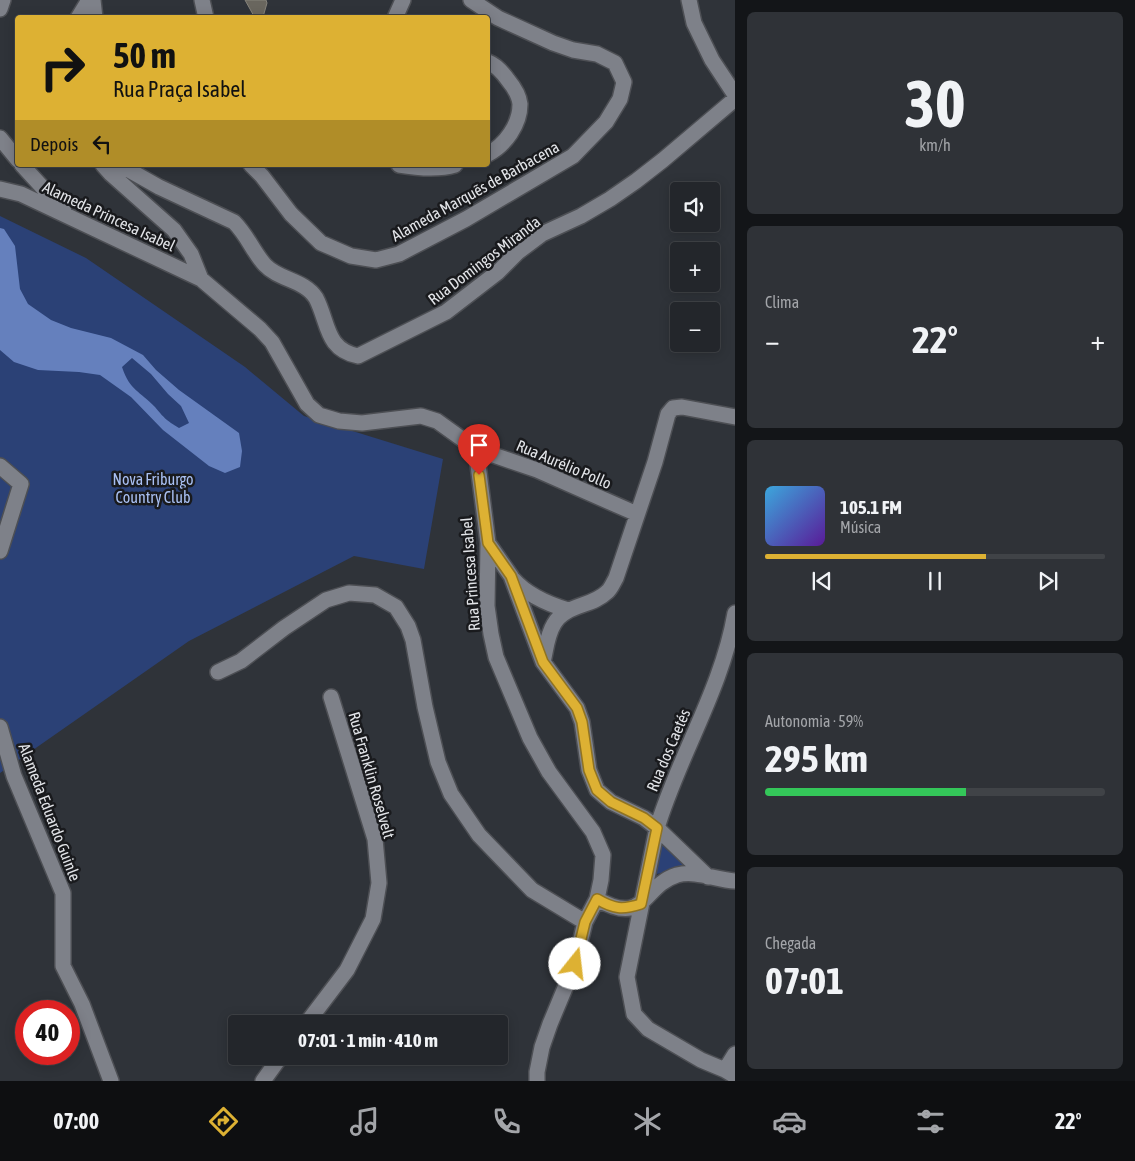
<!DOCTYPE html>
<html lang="pt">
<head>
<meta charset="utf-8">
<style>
  body { margin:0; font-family:"Asap Condensed",sans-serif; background:#2f3237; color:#f1f3f6; height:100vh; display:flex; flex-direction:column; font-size:19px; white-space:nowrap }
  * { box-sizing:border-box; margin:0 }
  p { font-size:16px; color:#a3a5a9 }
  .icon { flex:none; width:28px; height:28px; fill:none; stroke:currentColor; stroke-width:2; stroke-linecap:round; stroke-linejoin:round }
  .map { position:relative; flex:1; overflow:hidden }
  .sheet { display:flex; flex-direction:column; gap:12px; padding:12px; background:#131518; width:400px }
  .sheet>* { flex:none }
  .guide { position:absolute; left:15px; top:15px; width:475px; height:152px; border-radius:5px; box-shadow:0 2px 12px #0003,0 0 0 1px #404347; background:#ddb133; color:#111; overflow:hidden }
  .buttons { position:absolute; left:670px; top:182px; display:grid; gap:10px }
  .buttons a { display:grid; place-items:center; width:50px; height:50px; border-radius:5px; background:#23262b; box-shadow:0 2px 12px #0003,0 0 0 1px #404347; font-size:25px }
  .speed { position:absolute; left:15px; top:1000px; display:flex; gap:10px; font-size:25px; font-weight:700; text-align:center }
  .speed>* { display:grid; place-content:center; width:65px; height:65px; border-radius:50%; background:#23262b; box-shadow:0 2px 12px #0003,0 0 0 1px #404347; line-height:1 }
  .speed .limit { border:8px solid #d22; background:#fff; color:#111 }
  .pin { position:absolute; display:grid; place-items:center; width:42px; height:42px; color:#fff; margin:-51px -21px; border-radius:50% 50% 50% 0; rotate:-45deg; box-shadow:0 0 5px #0007 }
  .pin .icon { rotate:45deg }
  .me { position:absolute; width:55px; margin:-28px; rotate:16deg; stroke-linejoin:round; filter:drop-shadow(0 0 4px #0008) }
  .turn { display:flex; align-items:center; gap:18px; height:105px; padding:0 15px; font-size:22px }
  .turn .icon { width:65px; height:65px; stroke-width:2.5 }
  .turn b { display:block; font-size:35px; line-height:42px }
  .then { display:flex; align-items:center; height:48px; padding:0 15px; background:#0003; gap:10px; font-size:19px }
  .big { font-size:38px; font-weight:700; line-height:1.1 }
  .sheet .card { flex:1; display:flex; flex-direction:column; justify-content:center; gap:8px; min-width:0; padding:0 18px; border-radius:8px; background:#2f3237 }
  .sheet .dial { align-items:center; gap:0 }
  .dial b { font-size:65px; line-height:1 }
  .song { display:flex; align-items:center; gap:15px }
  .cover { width:60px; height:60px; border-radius:8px; background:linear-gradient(135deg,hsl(200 70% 55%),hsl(270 70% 35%)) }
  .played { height:5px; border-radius:2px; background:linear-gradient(90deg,#ddb133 65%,#404347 65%) }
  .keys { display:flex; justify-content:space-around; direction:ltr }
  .heat { display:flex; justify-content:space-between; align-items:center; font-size:28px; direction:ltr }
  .charge { height:8px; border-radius:4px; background:linear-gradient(90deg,#34c759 59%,#404347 0) }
  .trip { position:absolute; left:228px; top:1015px; width:280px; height:50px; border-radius:5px; background:#23262b; box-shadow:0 2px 12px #0003,0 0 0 1px #404347; font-weight:700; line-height:50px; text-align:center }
  .dock { display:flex; height:80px; justify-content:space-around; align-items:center; background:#0e0f11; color:#a3a5a9 }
  .dock .icon { width:35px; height:35px }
  .dock .on { color:#ddb133 }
  .dock b { font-size:22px; color:#f1f3f6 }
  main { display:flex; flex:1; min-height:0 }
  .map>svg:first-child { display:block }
</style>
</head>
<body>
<main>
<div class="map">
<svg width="735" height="1081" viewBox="0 0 735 1081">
  <rect width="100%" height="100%" fill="#2f3339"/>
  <!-- green -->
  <path fill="#2b4176" d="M0 216 86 258 245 367 304 416 443 459 424 569 354 556 189 641 0 773Z
    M661 841 694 867 651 875Z"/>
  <!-- water -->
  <path fill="#6580bd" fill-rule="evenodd" d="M0 228 4 229 15 246 20 289 28 304 51 320 71 328 111 338 143 355 156 370 179 390 239 433 242 451 240 467 225 473 209 466 163 430 131 397 100 375 79 372 38 370 14 362 0 350ZM132 358 151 374 168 394 181 406 189 423 179 428C166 420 164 418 155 407 140 391 130 391 122 367Z"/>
  <!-- building -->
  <path fill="#69665e" stroke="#86837b" d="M245 0H266L267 3 263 17 255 18Z"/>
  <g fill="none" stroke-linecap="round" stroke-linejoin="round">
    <!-- minor casing -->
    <g stroke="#4d4f54" stroke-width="18">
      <path id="minor" d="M93 0 95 18
        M202 0 206 18
        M689 0 694 23 712 60 735 95
        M0 9 3 0
        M78 18 89 0
        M395 18 403 0
        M488 62C496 65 503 73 508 80 513 86 519 95 520 104 520 125 505 145 488 154
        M0 138 18 160
        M22 165 64 211
        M103 165 111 174 174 230 191 254 201 279
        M120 165 159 187 234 222C248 236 253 252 265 265 279 280 305 280 316 298 329 323 325 349 358 356L446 312 498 272 518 252 542 234 581 216 610 199 636 181 663 160 735 99
        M251 165 262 176 291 214 321 243 351 256 376 260 399 254 466 219 573 156 606 122 620 99 624 82 615 63 597 54 573 50 553 43 498 18 471 0
        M399 165C417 168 438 170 455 165
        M0 189 21 194 201 279 260 329 272 342 307 404 319 415 339 421 362 423 421 416 437 421 476 449 537 470 637 514
        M476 449 488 543 487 606 491 634 496 657 530 738 549 772 593 832 603 855 601 880 597 899 585 922 575 964 550 1024 542 1047 537 1072V1081
        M0 466 21 484 0 551
        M488 543 511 576 543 662 577 708 582 722 589 770 597 790 611 802 644 818 657 828 708 877
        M513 579C527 595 548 604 568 610
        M735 613C722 689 679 755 657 828L627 977 634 1014 648 1029 701 1060 725 1070 735 1076
        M543 662C546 650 547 635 554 624 565 604 592 607 607 592 611 589 613 583 616 578L655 462 668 414 673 408 682 407 735 417
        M218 672 241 661 284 628 326 600 349 593 375 595 396 607 408 626 413 640 425 707 438 762 451 794 479 835 532 890 585 922
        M0 727 14 776 63 893V966L82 1004 111 1081
        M597 899C646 927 642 886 677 875 696 870 716 880 735 881
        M306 1024 347 970 373 919 379 883 375 839 331 697
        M725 1070 735 1054
        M263 1081 281 1056"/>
    </g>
    <!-- minor -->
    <use href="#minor" stroke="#7e8189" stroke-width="15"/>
  </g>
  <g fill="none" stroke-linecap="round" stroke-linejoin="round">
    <!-- route casing -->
    <g stroke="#907321" stroke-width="12">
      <path id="route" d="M479 475 488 543 511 576 543 662 577 708 582 722 589 770 597 790 611 802 644 818 657 828 641 904C622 910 614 909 597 899L585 922 575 964"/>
    </g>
    <!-- route -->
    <use href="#route" stroke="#ddb133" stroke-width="9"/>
  </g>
  <g text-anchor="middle" stroke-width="5" stroke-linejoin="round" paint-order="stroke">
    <!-- street labels -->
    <g font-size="16" fill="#e2e4e8" stroke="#191a1d">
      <text transform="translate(475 191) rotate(-29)" y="6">Alameda Marquẽs de Barbacena</text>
      <text transform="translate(109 216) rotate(25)" y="6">Alameda Princesa Isabel</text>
      <text transform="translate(484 260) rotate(-37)" y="6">Rua Domingos Miranda</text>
      <text transform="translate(564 464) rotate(23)" y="6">Rua Aurélio Pollo</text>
      <text transform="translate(470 574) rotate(-94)" y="6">Rua Princesa Isabel</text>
      <text transform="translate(668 750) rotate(-67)" y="6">Rua dos Caetés</text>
      <text transform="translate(372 775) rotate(74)" y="6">Rua Franklin Roselvelt</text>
      <text transform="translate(50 812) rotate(69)" y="6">Alameda Eduardo Guinle</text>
    </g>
    <!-- park labels -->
    <g font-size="16" fill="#a9c0f3" stroke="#191a1d">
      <text x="153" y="485">Nova Friburgo<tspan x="153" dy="18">Country Club</tspan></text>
    </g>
  </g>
</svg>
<div class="buttons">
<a><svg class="icon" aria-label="sound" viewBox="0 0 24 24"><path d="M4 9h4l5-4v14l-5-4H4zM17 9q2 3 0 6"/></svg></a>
<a>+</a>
<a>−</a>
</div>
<div class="speed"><div class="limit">40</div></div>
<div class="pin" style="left:479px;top:475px;background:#d93025"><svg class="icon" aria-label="arrive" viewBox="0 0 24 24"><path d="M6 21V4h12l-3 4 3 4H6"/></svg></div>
<svg class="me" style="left:575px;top:964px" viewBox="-20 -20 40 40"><circle r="19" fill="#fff"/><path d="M0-13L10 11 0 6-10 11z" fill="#ddb133"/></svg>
<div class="trip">07:01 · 1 min · 410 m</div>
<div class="guide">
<div class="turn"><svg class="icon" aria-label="right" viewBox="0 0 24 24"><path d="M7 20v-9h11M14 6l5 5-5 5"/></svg><div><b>50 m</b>Rua Praça Isabel</div></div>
<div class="then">Depois<svg class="icon" aria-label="left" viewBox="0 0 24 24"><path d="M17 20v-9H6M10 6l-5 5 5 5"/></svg></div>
</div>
</div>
<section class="sheet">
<div class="card dial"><b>30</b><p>km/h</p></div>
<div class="card"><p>Clima</p>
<div class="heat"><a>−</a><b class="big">22°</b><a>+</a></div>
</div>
<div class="card">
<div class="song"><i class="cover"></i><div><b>105.1 FM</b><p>Música</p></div></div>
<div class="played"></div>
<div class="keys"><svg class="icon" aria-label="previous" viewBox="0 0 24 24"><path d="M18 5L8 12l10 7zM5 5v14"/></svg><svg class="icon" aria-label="pause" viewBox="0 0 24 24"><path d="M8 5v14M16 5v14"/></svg><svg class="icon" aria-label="next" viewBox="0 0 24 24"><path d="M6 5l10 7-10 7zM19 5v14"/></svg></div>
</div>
<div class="card"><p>Autonomia · 59%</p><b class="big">295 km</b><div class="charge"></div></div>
<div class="card"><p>Chegada</p><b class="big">07:01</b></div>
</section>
</main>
<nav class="dock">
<b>07:00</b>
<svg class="icon on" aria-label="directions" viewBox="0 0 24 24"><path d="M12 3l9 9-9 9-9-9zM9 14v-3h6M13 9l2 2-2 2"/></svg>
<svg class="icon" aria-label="music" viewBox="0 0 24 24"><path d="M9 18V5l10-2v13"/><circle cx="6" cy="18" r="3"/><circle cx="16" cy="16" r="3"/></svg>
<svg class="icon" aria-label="phone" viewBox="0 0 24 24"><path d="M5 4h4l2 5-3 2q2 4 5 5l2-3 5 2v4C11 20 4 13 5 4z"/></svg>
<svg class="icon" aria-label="climate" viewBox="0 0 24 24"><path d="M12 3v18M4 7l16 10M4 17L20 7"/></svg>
<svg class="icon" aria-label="car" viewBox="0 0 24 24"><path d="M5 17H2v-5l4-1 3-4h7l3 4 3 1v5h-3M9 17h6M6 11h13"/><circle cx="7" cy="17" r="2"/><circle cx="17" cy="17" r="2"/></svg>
<svg class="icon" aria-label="filters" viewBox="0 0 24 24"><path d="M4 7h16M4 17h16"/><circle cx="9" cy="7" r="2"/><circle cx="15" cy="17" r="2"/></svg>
<b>22°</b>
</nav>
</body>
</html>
